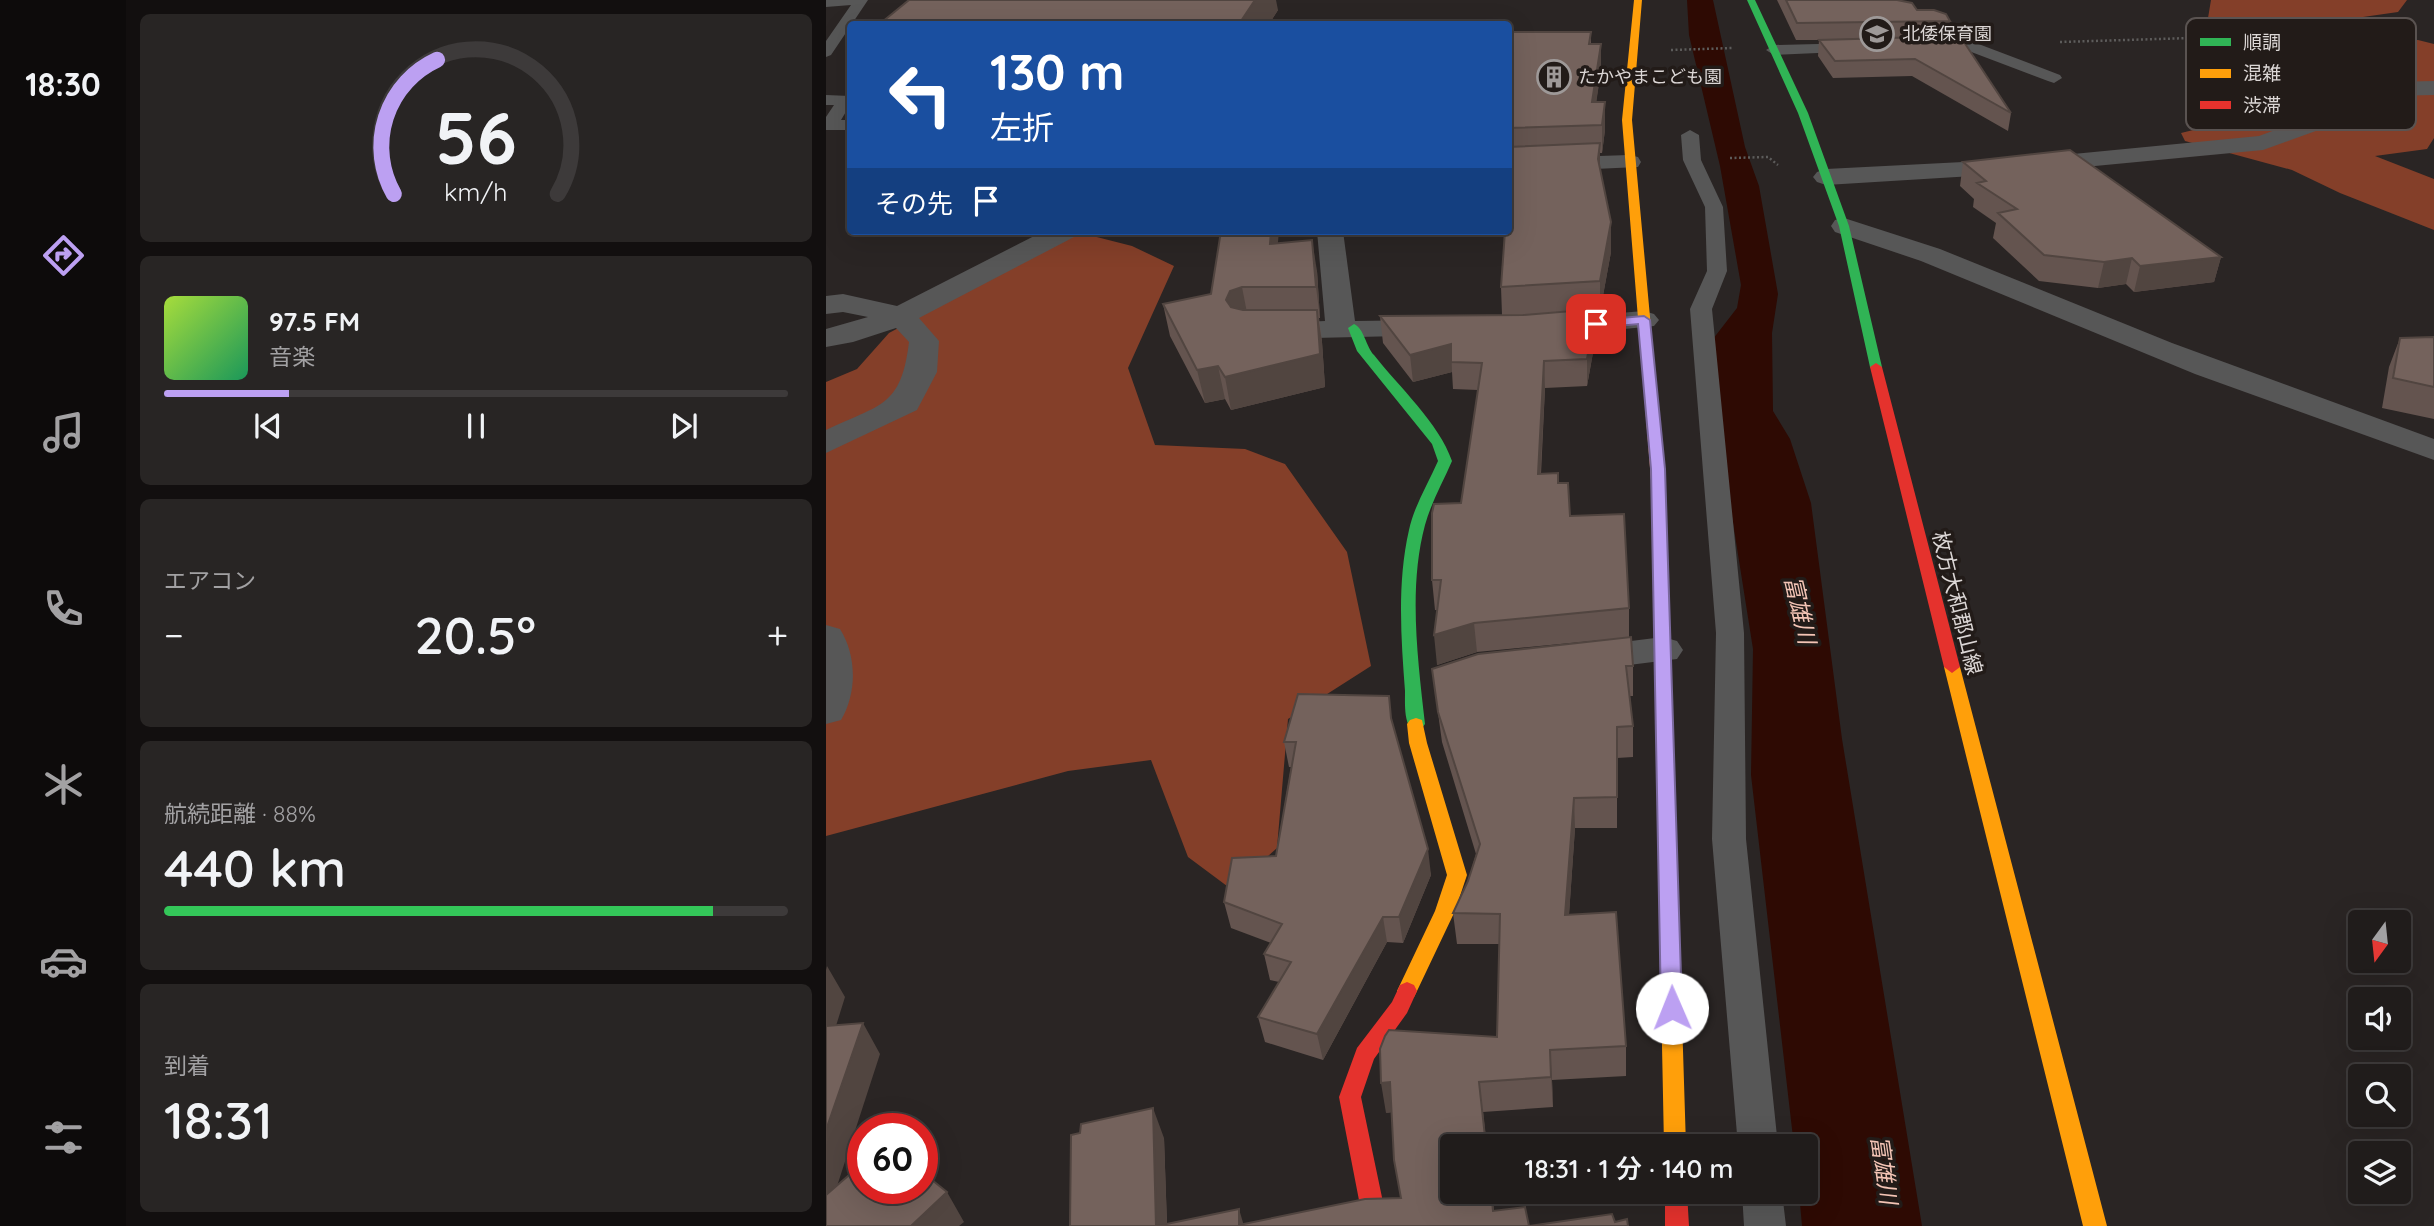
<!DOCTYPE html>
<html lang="ja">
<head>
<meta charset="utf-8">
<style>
  body { margin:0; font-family:Quicksand,"Noto Sans JP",sans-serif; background:#282524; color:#f1f3f6; height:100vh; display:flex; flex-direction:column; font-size:26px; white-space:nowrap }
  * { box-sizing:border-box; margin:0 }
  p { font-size:23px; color:#a2a1a3 }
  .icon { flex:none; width:38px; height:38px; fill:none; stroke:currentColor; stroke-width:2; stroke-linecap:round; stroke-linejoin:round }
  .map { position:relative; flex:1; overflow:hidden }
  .sheet { display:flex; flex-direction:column; gap:14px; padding:14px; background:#120f0f; width:700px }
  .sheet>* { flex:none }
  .top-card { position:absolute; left:21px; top:21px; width:665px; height:214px; border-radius:7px; box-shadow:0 7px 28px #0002,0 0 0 2px #3d3a3a; background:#1a4fa0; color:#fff; overflow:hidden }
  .needle { width:46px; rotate:195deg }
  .controls { position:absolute; left:1522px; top:910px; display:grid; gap:14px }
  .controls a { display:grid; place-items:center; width:63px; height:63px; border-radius:7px; background:#201c1b; box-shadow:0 7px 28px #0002,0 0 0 2px #3d3a3a; font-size:35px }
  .speed { position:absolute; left:21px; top:1113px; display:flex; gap:14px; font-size:35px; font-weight:700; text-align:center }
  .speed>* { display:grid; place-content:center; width:91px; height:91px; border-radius:50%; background:#201c1b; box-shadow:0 7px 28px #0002,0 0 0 2px #3d3a3a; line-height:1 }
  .speed .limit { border:10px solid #d22; background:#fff; color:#111 }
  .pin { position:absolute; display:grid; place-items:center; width:60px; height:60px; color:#fff; margin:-30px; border-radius:14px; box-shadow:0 4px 10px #0006 }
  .me { position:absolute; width:77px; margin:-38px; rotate:359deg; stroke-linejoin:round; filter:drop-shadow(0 0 5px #0008) }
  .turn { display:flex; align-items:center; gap:24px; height:147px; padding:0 28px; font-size:32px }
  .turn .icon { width:91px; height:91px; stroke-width:2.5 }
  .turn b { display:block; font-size:49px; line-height:60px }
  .then { display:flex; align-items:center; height:66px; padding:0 28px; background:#0003; gap:14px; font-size:26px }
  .big { font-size:52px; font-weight:600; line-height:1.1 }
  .sheet .tile { flex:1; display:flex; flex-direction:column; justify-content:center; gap:10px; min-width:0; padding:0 24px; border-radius:10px; background:#282524 }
  .sheet .dial { align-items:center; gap:0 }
  .dial svg { height:182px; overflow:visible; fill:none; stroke:#3d3a3a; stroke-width:7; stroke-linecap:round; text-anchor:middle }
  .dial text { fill:#f1f3f6; stroke:none }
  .song { display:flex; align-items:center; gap:21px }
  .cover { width:84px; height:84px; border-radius:10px; background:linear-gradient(135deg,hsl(80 70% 55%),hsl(150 70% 35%)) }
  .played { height:7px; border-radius:4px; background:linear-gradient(90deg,#bca0f2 20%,#3d3a3a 20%) }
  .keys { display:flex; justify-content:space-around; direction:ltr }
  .heat { display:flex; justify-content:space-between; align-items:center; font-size:38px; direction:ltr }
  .charge { height:10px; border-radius:5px; background:linear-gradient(90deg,#34c759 88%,#3d3a3a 0) }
  .trip { position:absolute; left:614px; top:1134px; width:378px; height:70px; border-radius:7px; background:#201c1b; box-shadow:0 7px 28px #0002,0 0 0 2px #3d3a3a; font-weight:600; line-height:70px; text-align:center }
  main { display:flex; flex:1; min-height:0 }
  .dock { display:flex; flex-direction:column; width:126px; justify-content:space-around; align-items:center; background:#0d0b0b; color:#a2a1a3 }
  .dock .icon { width:49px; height:49px }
  .dock .on { color:#bca0f2 }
  .dock b { font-size:32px; color:#f1f3f6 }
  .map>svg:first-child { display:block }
</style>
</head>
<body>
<main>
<nav class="dock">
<b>18:30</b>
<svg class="icon on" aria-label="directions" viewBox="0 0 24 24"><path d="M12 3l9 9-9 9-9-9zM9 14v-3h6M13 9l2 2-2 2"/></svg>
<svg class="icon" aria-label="music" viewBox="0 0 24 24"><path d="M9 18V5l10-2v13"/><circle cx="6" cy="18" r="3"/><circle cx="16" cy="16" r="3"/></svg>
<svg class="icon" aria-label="phone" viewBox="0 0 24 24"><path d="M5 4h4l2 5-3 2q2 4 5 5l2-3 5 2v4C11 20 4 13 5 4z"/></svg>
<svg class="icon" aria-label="climate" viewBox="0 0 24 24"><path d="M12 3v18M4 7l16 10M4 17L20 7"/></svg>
<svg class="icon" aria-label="car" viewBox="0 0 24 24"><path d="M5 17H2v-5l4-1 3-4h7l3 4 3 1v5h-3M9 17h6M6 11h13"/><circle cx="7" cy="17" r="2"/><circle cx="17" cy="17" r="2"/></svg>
<svg class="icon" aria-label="filters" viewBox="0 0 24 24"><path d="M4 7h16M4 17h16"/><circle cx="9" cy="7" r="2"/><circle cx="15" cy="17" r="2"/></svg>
</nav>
<section class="sheet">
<div class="tile dial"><svg viewBox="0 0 100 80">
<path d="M14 69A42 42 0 1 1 86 69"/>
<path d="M14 69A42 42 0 0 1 33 10" stroke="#bca0f2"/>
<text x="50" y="56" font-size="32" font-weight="700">56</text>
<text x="50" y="72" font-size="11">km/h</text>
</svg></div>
<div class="tile">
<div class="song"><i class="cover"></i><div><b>97.5 FM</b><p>音楽</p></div></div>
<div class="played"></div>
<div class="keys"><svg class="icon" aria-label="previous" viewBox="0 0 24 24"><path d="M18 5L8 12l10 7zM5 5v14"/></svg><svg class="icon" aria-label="pause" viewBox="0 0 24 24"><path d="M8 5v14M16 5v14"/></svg><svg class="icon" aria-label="next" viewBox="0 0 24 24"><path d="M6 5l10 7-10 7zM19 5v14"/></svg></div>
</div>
<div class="tile"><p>エアコン</p>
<div class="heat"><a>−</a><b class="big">20.5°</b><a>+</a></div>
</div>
<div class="tile"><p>航続距離 · 88%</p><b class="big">440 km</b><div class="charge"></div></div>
<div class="tile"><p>到着</p><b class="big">18:31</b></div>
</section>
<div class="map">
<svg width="1608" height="1226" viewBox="0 0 1608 1226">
  <rect width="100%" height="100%" fill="#2a2524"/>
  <!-- forest -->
  <path fill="#843f29" d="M1385 0H1581L1572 12 1474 26 1386 32 1381 24Z
    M1592 40 1608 44V138L1601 149 1549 156 1608 179V230L1514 193 1466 170 1359 141 1355 133 1408 120 1415 104 1397 77 1375 52C1391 50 1407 48 1424 49 1465 53 1516 87 1555 64L1537 52 1552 41Z
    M251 232 306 246 348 266 302 368 329 445 419 449 459 464 521 552 545 666 462 719 451 848 405 889 362 857 325 760 242 771 0 836V382L31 369 63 333Z"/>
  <!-- water -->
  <path fill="#2e0a03" d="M861 0H887L919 147 933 186 952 294 946 333 947 411 964 439 985 503 1016 739 1096 1226H976L973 1192H980V1146H968L925 775 927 649 896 453 887 339 911 308 915 285 894 166 863 35Z"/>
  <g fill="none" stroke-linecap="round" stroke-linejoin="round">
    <!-- path -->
    <path stroke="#5d5c5b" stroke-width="2.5" stroke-dasharray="2 2.5" stroke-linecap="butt" d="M1234 42 1398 37 1474 48 1483 56 1463 94
      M845 50 907 48
      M904 158 942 157 952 165"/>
    <!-- lane -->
    <path fill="#575757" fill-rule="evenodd" d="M0 0H42L5 55 0 57V41L25 5 0 7Z
      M1142 40 1234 75 1236 78 1228 83 1222 81 1140 50 1100 51 1092 46 1100 41Z
      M1032 43 1037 45V51L948 55 940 50 948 45Z
      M0 95 24 96V105L15 120H24V130H0V117L8 105H0Z
      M864 130 873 135 875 160 897 207 901 271 886 309 918 633 920 839 952 1146H912L886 839 890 633 864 309 881 271 879 207 857 160 855 135Z
      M916 1192H956L960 1226H918Z"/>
    <!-- street -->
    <path fill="#575757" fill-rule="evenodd" d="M1608 81V95L1562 96 1547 100 1498 128 1437 150 1196 173 1000 185 991 182 987 177 991 172 1000 169 1196 159 1433 136 1482 118 1531 90 1562 82Z
      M803 155 812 157 815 162 812 167 682 173V159Z
      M1018 218 1114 249 1346 343 1608 439V460L1369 374 1095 261 1009 232 1005 226 1009 220Z
      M218 231H252L248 237 93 318 113 341 111 372 91 410 0 453V430C54 404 75 408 83 342L70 328 27 342 0 347V329L42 317 17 312 0 314V296L17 294 71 306Z
      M491 231H517L529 321 607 320 618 323 622 329 618 335 443 339 432 336 428 330 432 324 499 321Z
      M818 311 828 314 833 320 828 326 719 337 708 334 704 328 708 322 719 319Z
      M0 625 14 629C31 656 31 693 15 720L0 724Z
      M837 637 851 641 857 650 851 659 755 671 741 667 735 658 741 649Z"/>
    <!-- fast -->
    <path fill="#30b455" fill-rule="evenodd" d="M921 0H929L982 113 1023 226 1056 367 1054 370H1046L1044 367 1013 226 972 113Z
      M528 324C538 328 540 347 548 355 573 387 613 423 626 461 617 482 605 503 599 525 582 588 592 661 599 724L596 728H584C578 718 579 703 579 691 575 639 571 582 583 530 588 506 602 484 612 461L606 444 531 351 522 328Z
      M833 488 840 492 849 795 846 800H834L831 795 826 492Z"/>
    <!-- slow -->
    <path fill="#ff9f0a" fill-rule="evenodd" d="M808 0H816L806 120 840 492 833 496 826 492 796 120Z
      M1126 661 1134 667 1281 1226H1257L1118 667Z
      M590 718 596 720 601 743 641 875 629 911 591 991 588 997 581 1000 574 997 571 991 609 911 621 875 583 743 581 724 584 720Z
      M840 788 846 790 849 795 860 1146H838L831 795 834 790Z"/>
    <!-- jam -->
    <path fill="#e5322d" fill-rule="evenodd" d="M1050 363 1056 367 1134 667 1126 673 1118 667 1044 367Z
      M581 982 588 985 591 991 581 1013 548 1059 535 1097 562 1226H538L513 1097 531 1048 566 1002 574 985Z
      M839 1192H861L863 1226H839Z"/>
  </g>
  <!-- wall -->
  <path fill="#64544f" d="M951 0H1071L1091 10 1124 21 1122 37 1185 113 1182 131 1086 76 1007 78 992 56 993 40H970Z
    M452 10 443 24H56V22Z
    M682 32H765V44H775V70L770 102H779V130L776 153H774V171L785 222V252L774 312H770V336L761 386 719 388 715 474 732 483 744 516 803 608V637L807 666V696H804L807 726V757L791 758V828H749L743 914 800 1046V1076L726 1080 727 1107 657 1112 668 1211 703 1226H244L338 1138 341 1224H418L575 1198 565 1112 560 1113 671 1037 673 944H631L627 913 642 881 650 854 616 742 606 669 776 640 651 652 611 665V610H609L606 580 635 503 652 390 627 389 626 372 587 382 557 343 554 316 676 315 675 287 679 234 537 237 536 231H682Z
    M1137 162 1395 257 1388 282 1308 292 1300 284 1272 288 1213 281 1167 238 1170 223 1147 207 1148 199 1134 186Z
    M452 243 491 271 494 318H493L496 342 499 387 405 410 399 399 379 403 344 336 337 304 385 294Z
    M1608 337V419L1556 408 1563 367 1574 338Z
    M567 725 605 875 577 943 561 942 497 1060 439 1042 432 1017 453 982 444 980 438 954 445 943 405 928 398 902 450 856 465 767H463L458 742Z"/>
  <!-- shaded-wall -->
  <path fill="#514540" d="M429 0H450L452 10 443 24H413Z
    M775 44V70L767 125 766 102Z
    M779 102V130L776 153V125Z
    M774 143V171L772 159Z
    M785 222V252L774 312V281Z
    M445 231H453L449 275 444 244Z
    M486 240 491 271 494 318 490 287Z
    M1395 257 1388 282 1308 292 1314 266Z
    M1306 258 1300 284 1272 288 1278 262Z
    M416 287 422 318 410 323 400 300 404 291Z
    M770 309V336L761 386V359Z
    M491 310 496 342 499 387 405 410 399 377Z
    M625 344 626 372 587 382 584 355Z
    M718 361 719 388 713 502 712 474Z
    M392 366 399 399 379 403 371 370Z
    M648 623 651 652 611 665 608 635Z
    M748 798 749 828 741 945 739 915Z
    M602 849 605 875 577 943 573 917Z
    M557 917 561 942 497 1060 491 1034Z
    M1 966 19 997 0 1058V970Z
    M37 1023 54 1054 0 1220V1130Z
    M724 1050 726 1080 727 1107 725 1077Z
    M564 1082 569 1112 560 1113 555 1083Z
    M327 1108 338 1138 341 1226H330Z
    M121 1192 138 1222 133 1226H85Z
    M413 1209 418 1226H413Z"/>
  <!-- building -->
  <path fill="#74625c" stroke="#514540" stroke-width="2" d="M83 0H429L413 24H209L56 22Z
    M960 0H1071L1086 3 1091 10H1108L1120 14 1124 21 971 23Z
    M682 32H765L763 44H775L766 102H779L776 125 682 128Z
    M1134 36 1185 113 1089 59 1009 61 993 40Z
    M774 143 772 159 785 222 774 281 675 287 679 231H682V147Z
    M1244 150 1395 257 1314 266 1306 258 1278 262 1218 255 1172 213 1191 209 1151 183 1160 181 1137 162Z
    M395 231H445L444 244 486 240 490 287H416L404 291 400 300 405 307 417 310H491L494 354 399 377 392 366 371 370 337 304 385 294Z
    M770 309 761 359 718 361 712 474 732 473V483H742L744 516 798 514 803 608 648 623 608 635 615 580H606V513L608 504 635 503 656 363 625 362V344L584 355 554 316 697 315Z
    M1608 337V387L1567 378 1574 338Z
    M805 637 807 666H800L807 726 791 727V797L748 798 739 915 790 912 800 1046 724 1050 725 1077 653 1082 660 1146H626V1192H665L667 1211 699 1207 703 1226H331L413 1209V1225L539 1199 575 1198 568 1160 564 1082 555 1083 554 1049 559 1036 563 1030 671 1037 674 914 627 913 642 881 654 844 612 712 606 669 652 654Z
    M472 694 563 696 565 718 602 849 573 917H557L491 1034 432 1017 465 962 438 954 456 924 398 902 406 858 450 856 470 742H458Z
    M37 1023 0 1130V1026Z
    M327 1108 330 1226H244L245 1135 254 1133 255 1124Z
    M37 1163V1188H96V1172L121 1192 85 1226H0V1195Z
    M786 1214 789 1222 801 1219 802 1226H703Z"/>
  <!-- route -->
  <path fill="#bca0f2" stroke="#7a689d" stroke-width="2" d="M818 316 824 320 839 469 856 1008 853 1015 846 1017 838 1015 835 1008 825 469 812 324 770 328 764 324 770 320Z"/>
  <!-- icons -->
  <defs>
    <g id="school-ring" transform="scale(1.75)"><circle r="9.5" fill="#221b18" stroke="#9e9998" stroke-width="1.5"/><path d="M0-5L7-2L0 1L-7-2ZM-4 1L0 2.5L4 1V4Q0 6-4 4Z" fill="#9e9998"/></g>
    <g id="building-ring" transform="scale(1.75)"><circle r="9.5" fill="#221b18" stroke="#9e9998" stroke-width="1.5"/><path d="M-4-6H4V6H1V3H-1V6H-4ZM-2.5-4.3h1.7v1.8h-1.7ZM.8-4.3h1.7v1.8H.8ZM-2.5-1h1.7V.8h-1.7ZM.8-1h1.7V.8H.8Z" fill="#9e9998"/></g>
  </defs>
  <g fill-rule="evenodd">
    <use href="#school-ring" x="1051" y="34"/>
    <use href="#building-ring" x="728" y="77"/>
  </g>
  <g text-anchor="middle" stroke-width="7" stroke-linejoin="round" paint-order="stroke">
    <!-- far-poi labels -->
    <g font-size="18" fill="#dcd7d6" stroke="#221b18" text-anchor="start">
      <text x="1076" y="40">北倭保育園</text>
      <text x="752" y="83">たかやまこども園</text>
    </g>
    <!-- street labels -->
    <g font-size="21" fill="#dcd7d6" stroke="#221b18">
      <text transform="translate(1131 603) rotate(76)" y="7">枚方大和郡山線</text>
    </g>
    <!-- water labels -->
    <g font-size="23" font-style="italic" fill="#f3c4b5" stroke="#221b18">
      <text transform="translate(974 610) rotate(77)" y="8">富雄川</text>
      <text transform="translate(1058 1170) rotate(82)" y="8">富雄川</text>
    </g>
  </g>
  <!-- legend -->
  <rect x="1360" y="18" width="230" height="112" rx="10" fill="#221b18" stroke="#5a5351" stroke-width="2"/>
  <rect x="1374" y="38" width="31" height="8" fill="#30b455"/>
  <rect x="1374" y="69" width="31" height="9" fill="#ff9f0a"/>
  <rect x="1374" y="101" width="31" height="8" fill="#e5322d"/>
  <g font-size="19" fill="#dcd7d6">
    <text x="1417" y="49">順調</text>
    <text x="1417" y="80">混雑</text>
    <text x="1417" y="112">渋滞</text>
  </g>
</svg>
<div class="controls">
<a><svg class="needle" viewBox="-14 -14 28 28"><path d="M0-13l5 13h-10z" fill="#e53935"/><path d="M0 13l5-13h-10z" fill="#a2a1a3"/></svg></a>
<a><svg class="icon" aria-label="sound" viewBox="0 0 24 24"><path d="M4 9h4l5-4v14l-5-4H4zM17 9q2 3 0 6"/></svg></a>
<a><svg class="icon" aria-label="search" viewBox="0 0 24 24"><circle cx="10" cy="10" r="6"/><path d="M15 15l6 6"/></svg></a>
<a><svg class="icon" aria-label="layers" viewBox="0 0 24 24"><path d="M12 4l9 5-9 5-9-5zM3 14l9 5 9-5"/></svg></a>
</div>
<div class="speed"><div class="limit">60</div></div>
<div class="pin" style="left:770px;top:324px;background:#d93025"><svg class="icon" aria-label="arrive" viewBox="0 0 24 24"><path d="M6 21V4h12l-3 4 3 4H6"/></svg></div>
<svg class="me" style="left:846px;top:1008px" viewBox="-20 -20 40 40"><circle r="19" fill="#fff"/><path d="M0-13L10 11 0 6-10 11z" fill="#bca0f2"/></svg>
<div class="trip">18:31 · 1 分 · 140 m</div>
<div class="top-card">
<div class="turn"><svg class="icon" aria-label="left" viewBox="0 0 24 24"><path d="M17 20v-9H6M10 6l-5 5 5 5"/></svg><div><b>130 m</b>左折</div></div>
<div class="then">その先<svg class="icon" aria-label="arrive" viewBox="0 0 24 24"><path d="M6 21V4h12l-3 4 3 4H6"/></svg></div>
</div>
</div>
</main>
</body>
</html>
